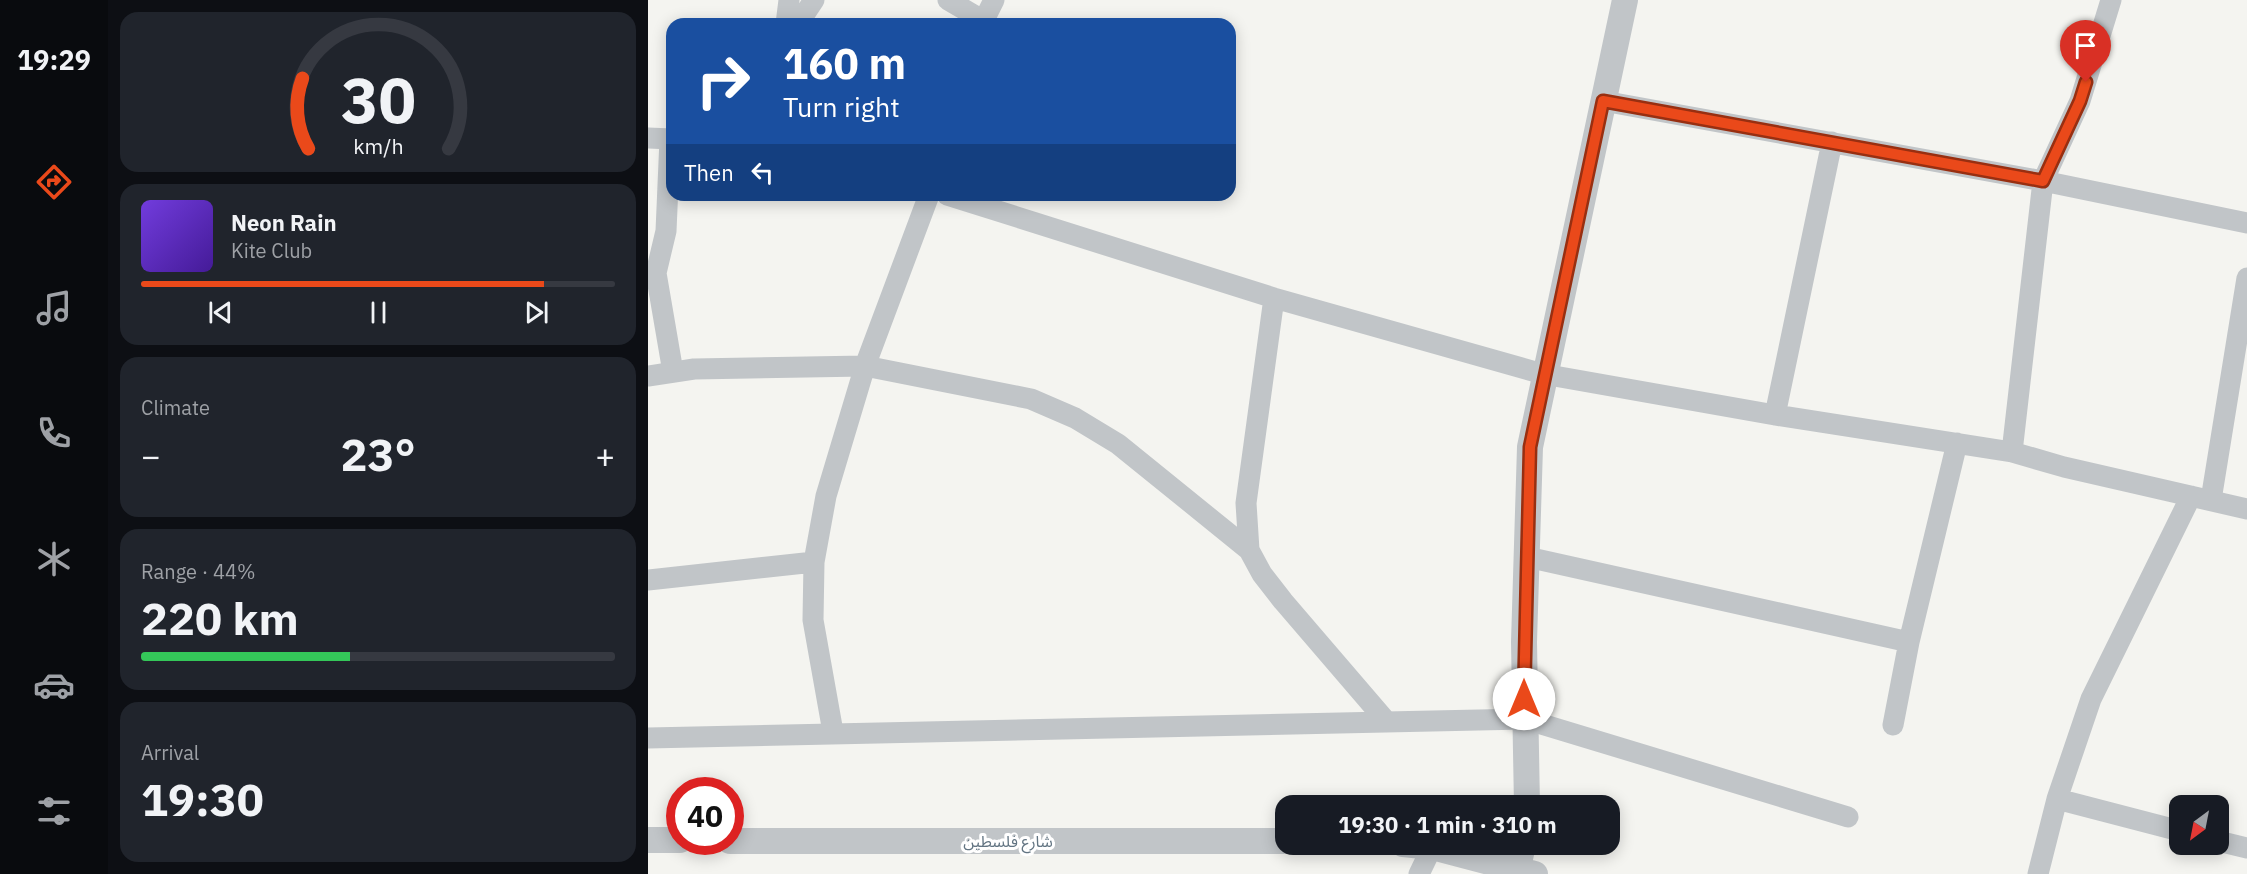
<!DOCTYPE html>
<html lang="en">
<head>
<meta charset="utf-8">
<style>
  body { margin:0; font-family:"IBM Plex Sans","Noto Sans Arabic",sans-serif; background:#20242c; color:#f1f3f6; height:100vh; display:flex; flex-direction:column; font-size:22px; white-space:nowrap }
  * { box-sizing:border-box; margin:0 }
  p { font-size:20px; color:#9ea1a6 }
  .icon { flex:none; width:33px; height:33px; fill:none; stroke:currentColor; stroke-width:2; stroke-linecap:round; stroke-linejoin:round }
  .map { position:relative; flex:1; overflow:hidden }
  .details { display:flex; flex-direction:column; gap:12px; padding:12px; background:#0d0f14; width:540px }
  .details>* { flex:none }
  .banner { position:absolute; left:18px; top:18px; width:570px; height:183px; border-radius:18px; box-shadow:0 3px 15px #0003; background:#1a4fa0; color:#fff; overflow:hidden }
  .needle { width:39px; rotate:212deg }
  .buttons { position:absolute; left:1521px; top:795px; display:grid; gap:12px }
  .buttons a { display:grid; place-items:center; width:60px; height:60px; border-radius:12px; background:#171b24; box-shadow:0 3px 15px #0003; font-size:30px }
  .speed { position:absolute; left:18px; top:777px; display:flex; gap:12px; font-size:30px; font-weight:700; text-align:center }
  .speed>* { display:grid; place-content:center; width:78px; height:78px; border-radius:50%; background:#171b24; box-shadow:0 3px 15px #0003; line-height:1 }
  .speed .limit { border:9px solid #d22; background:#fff; color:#111 }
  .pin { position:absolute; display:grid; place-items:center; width:51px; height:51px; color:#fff; margin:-62px -26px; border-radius:50% 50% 50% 0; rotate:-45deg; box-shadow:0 0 6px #0007 }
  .pin .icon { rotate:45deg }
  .me { position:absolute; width:66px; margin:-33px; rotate:0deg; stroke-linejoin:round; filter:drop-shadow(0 0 4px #0008) }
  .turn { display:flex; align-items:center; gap:21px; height:126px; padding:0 18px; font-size:27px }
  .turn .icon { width:78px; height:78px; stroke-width:2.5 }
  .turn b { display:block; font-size:42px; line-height:51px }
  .then { display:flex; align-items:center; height:57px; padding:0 18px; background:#0003; gap:12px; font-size:22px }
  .big { font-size:45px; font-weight:800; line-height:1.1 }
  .details .card { flex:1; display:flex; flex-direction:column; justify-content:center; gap:9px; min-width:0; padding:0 21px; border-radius:18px; background:#20242c }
  .details .dial { align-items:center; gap:0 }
  .dial svg { height:156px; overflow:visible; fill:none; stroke:#363941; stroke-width:7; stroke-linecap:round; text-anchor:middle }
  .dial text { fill:#f1f3f6; stroke:none }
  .song { display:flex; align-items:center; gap:18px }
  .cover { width:72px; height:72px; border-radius:9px; background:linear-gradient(135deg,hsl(260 70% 55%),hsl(260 70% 35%)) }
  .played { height:6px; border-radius:3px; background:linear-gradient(90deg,#ea491a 85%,#363941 85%) }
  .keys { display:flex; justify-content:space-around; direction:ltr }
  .heat { display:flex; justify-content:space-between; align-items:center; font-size:33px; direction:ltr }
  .charge { height:9px; border-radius:4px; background:linear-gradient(90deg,#34c759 44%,#363941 0) }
  .trip { position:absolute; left:627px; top:795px; width:345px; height:60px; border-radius:18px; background:#171b24; box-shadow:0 3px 15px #0003; font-weight:800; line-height:60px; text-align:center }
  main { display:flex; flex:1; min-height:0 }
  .tab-bar { display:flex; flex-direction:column; width:108px; justify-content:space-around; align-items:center; background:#090b0e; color:#9ea1a6 }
  .tab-bar .icon { width:42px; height:42px }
  .tab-bar .on { color:#ea491a }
  .tab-bar b { font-size:27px; color:#f1f3f6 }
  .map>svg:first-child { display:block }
</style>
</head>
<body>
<main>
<nav class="tab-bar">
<b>19:29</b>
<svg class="icon on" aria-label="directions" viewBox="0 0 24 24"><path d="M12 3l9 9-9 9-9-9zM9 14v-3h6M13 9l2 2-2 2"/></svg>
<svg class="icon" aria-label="music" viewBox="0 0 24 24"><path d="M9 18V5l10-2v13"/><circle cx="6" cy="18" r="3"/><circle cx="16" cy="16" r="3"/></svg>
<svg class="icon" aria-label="phone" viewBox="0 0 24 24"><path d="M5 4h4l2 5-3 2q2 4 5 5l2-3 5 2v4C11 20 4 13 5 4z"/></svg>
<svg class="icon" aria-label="climate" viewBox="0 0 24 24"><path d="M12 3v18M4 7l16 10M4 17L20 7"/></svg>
<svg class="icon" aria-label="car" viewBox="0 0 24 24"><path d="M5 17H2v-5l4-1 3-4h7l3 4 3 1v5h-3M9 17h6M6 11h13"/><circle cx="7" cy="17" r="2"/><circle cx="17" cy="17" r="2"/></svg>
<svg class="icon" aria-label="filters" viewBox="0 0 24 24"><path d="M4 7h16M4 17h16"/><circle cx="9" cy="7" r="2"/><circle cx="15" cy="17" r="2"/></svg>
</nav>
<section class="details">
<div class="card dial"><svg viewBox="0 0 100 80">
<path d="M14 69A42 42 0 1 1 86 69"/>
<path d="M14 69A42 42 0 0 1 11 33" stroke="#ea491a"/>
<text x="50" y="56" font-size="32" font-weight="700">30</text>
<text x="50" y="72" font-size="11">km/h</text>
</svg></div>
<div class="card">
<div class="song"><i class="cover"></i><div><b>Neon Rain</b><p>Kite Club</p></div></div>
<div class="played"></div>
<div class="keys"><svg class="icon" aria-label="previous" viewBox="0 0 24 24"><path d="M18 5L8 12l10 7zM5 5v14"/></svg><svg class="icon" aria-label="pause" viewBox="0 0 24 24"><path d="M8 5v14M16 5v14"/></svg><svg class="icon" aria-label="next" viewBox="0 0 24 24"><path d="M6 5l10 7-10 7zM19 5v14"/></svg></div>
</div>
<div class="card"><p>Climate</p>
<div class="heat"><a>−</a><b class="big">23°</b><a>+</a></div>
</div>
<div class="card"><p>Range · 44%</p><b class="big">220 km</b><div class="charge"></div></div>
<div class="card"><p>Arrival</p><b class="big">19:30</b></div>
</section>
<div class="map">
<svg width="1599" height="874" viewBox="0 0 1599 874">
  <rect width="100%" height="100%" fill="#f4f4f0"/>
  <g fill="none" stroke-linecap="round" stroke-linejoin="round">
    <!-- minor -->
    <path stroke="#c1c5c8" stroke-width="21" d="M300 0 336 21
      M138 24 141 0
      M150 24 166 0
      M334 24 346 0
      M955 101 1395 181 1599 223
      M0 138 24 139
      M22 139 18 231 8 273 25 372
      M299 195 626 298 895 374 1127 415 1364 452 1416 467 1599 509
      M626 298 598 503 601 550 614 574 635 601 738 721
      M0 376 46 369 217 366 383 399 427 418 470 444 601 550
      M1127 415 1184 142
      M1364 452 1395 181 1432 101 1463 0
      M1563 500 1599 278
      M879 557 1261 642 1309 443
      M0 580 166 562
      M1245 725 1261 642
      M185 732 165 620 166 562 178 496 217 366 281 195
      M0 738 877 719 1200 817
      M1409 799 1532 831
      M1570 841 1599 848
      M771 874 784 847
      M1390 874 1409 799 1443 699 1543 496"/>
    <!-- tertiary -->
    <path stroke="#c1c5c8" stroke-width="26" d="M879 806 876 642 882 447 977 0
      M0 840H32
      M82 841H638
      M755 844 784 847 887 874
      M870 868 875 844"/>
  </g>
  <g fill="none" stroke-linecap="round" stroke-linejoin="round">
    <!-- route casing -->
    <g stroke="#982f11" stroke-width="15">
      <path id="route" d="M876 699 882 447 955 101 1395 181 1432 101 1438 82"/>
    </g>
    <!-- route -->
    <use href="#route" stroke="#ea491a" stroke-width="10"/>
  </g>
  <g text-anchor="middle" stroke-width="6" stroke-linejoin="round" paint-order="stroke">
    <!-- street labels -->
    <g font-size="16" fill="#627482" stroke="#fff">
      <text x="360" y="847">شارع فلسطين</text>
    </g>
  </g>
</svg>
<div class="buttons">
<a><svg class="needle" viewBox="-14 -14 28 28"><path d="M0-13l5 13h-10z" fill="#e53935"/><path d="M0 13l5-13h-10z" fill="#9ea1a6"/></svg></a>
</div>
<div class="speed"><div class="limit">40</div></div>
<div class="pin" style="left:1438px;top:82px;background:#d93025"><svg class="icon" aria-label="arrive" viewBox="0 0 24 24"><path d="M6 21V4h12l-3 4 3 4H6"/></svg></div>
<svg class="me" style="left:876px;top:699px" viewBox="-20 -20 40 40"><circle r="19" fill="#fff"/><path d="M0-13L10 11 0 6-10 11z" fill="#ea491a"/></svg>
<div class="trip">19:30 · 1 min · 310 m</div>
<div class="banner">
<div class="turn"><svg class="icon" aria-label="right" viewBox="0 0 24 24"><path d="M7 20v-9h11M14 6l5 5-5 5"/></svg><div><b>160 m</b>Turn right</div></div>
<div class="then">Then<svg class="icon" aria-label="left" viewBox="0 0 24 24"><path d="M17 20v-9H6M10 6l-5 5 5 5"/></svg></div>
</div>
</div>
</main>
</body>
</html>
